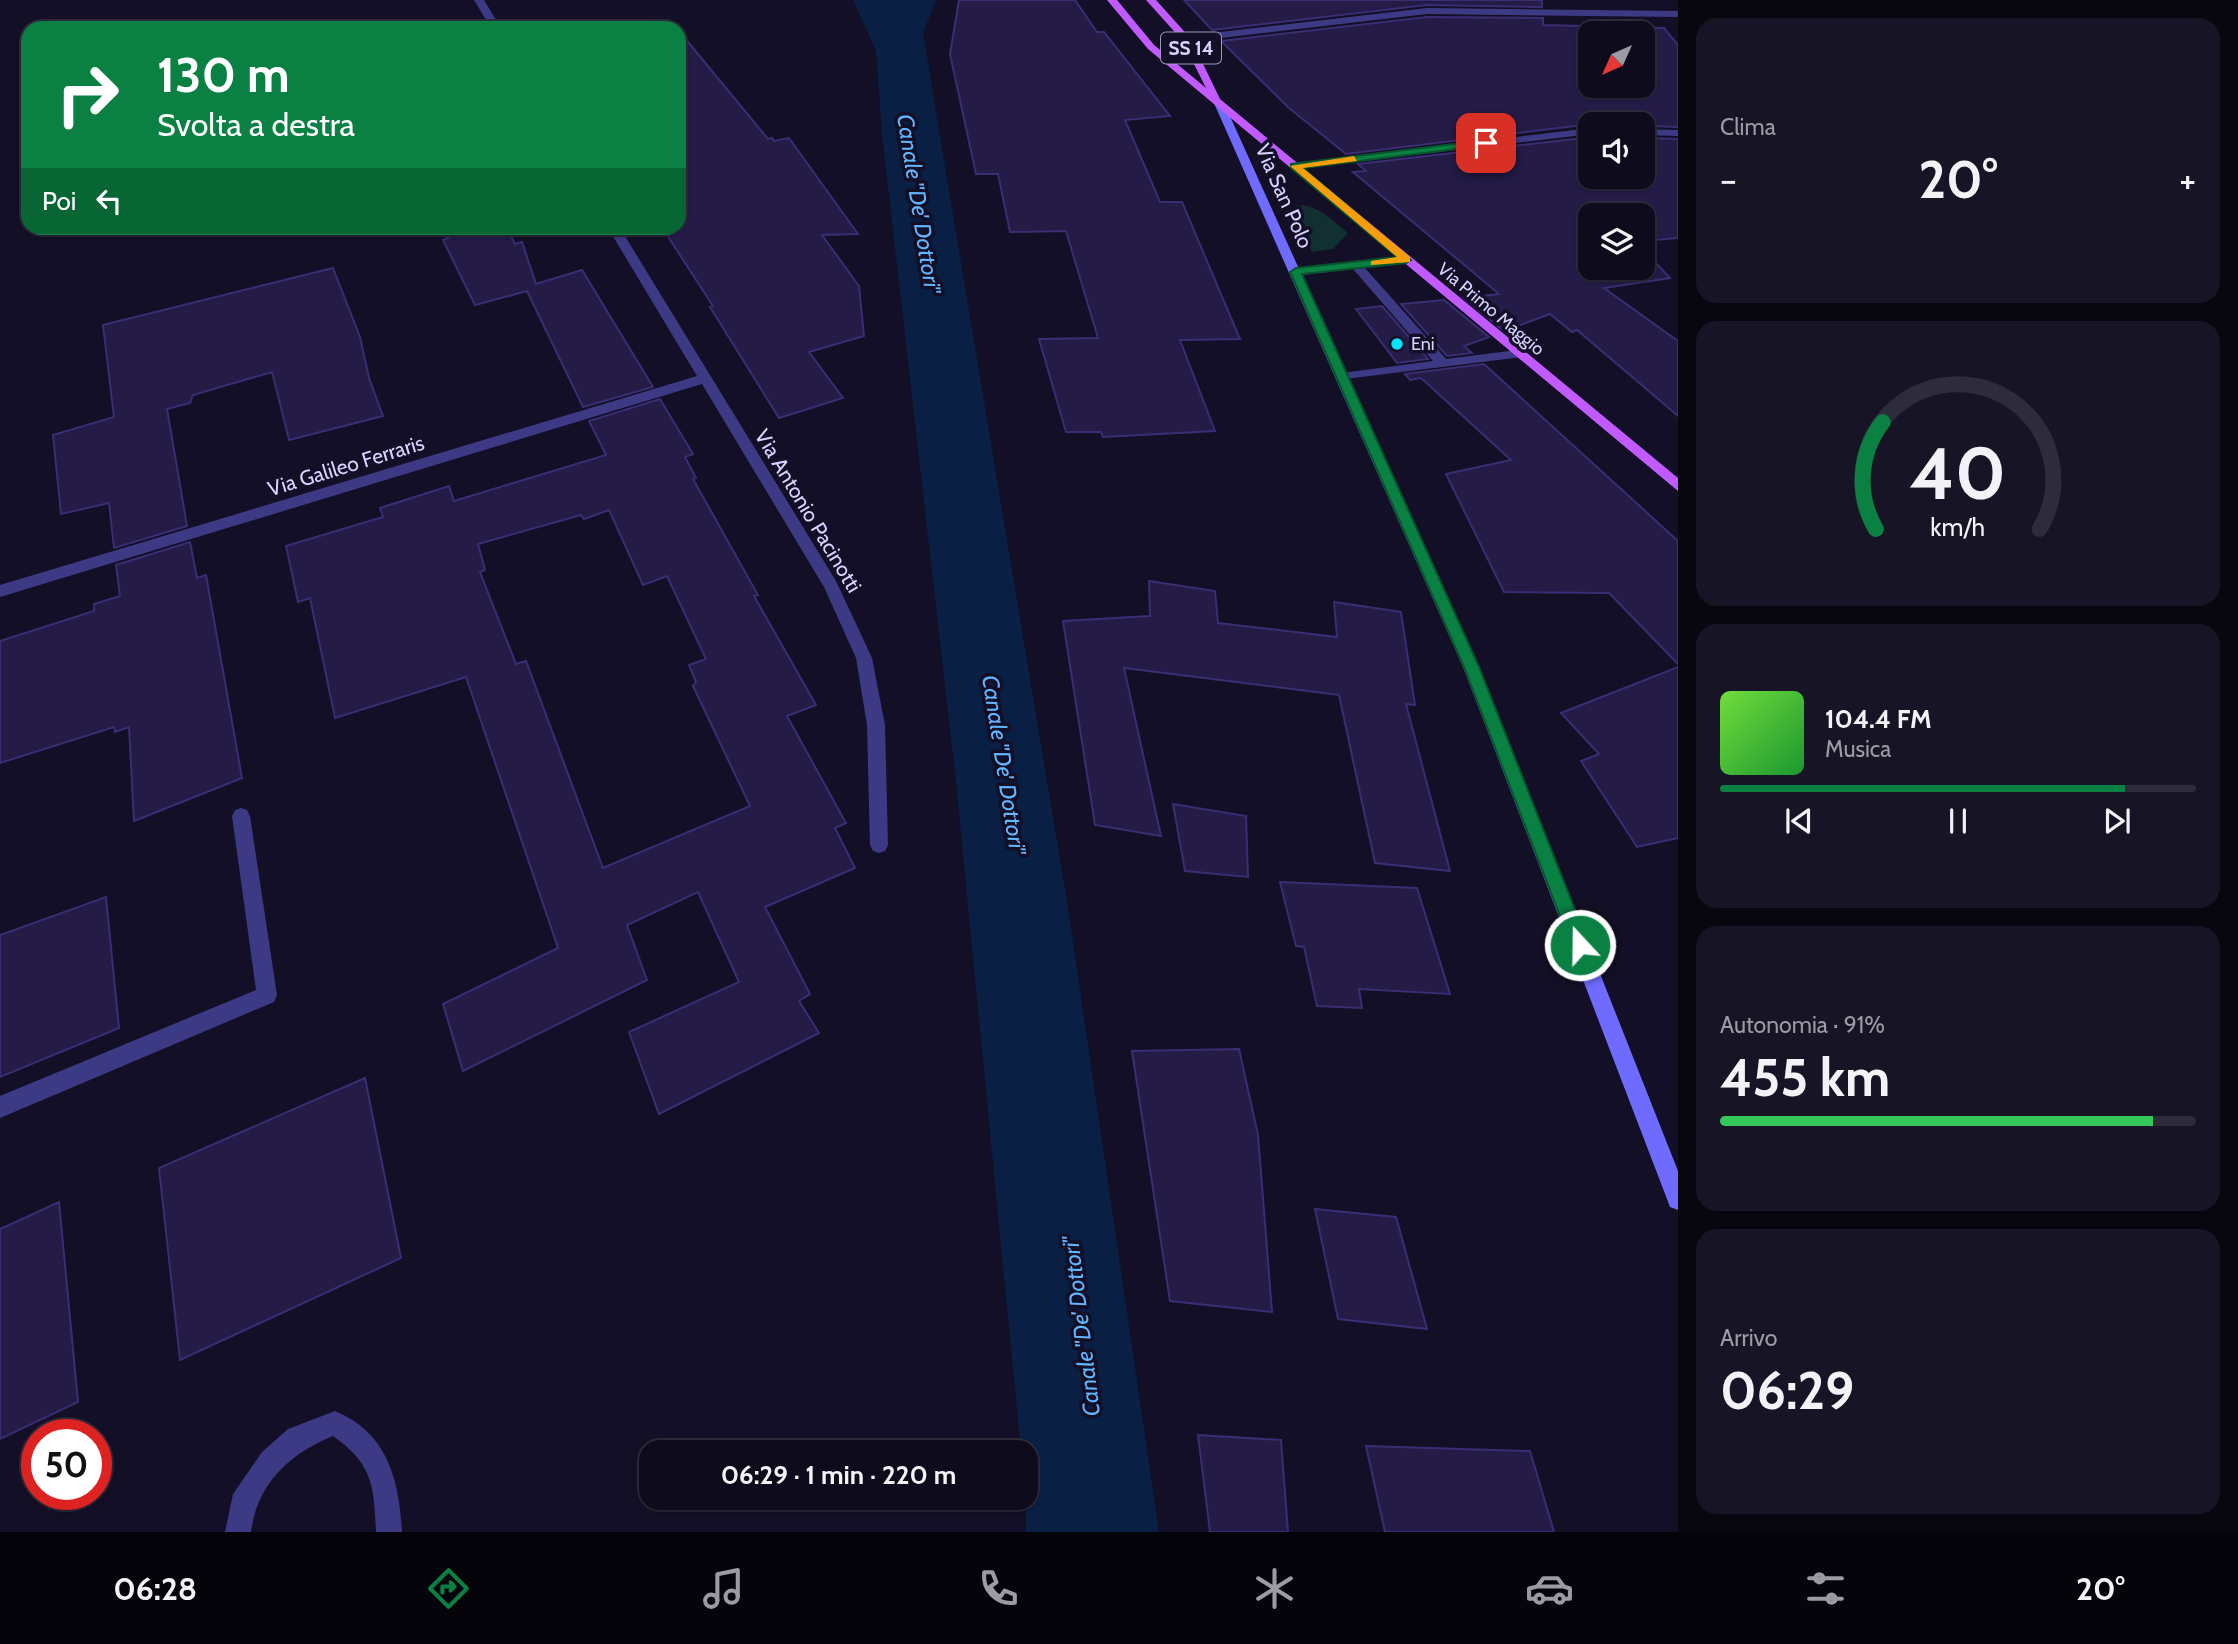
<!DOCTYPE html>
<html lang="it">
<head>
<meta charset="utf-8">
<style>
  body { margin:0; font-family:Cabin,sans-serif; background:#171425; color:#f1f3f6; height:100vh; display:flex; flex-direction:column; font-size:26px; white-space:nowrap }
  * { box-sizing:border-box; margin:0 }
  p { font-size:23px; color:#9b9ba3 }
  .icon { flex:none; width:38px; height:38px; fill:none; stroke:currentColor; stroke-width:2; stroke-linecap:round; stroke-linejoin:round }
  .map { position:relative; flex:1; overflow:hidden }
  .panel { display:flex; flex-direction:column; gap:18px; padding:18px; background:#08060f; width:560px }
  .panel>* { flex:none }
  .guide { position:absolute; left:21px; top:21px; width:665px; height:214px; border-radius:21px; box-shadow:0 2px 5px #0004,0 0 0 2px #2e2b3b; background:#0b8043; color:#fff; overflow:hidden }
  .needle { width:46px; rotate:225deg }
  .tools { position:absolute; left:1578px; top:21px; display:grid; gap:14px }
  .tools a { display:grid; place-items:center; width:77px; height:77px; border-radius:14px; background:#0e0b1c; box-shadow:0 2px 5px #0004,0 0 0 2px #2e2b3b; font-size:35px }
  .speed { position:absolute; left:21px; top:1419px; display:flex; gap:14px; font-size:35px; font-weight:700; text-align:center }
  .speed>* { display:grid; place-content:center; width:91px; height:91px; border-radius:50%; background:#0e0b1c; box-shadow:0 2px 5px #0004,0 0 0 2px #2e2b3b; line-height:1 }
  .speed .limit { border:10px solid #d22; background:#fff; color:#111 }
  .pin { position:absolute; display:grid; place-items:center; width:60px; height:60px; color:#fff; margin:-30px; border-radius:14px; box-shadow:0 4px 10px #0006 }
  .me { position:absolute; width:77px; margin:-38px; rotate:339deg; stroke-linejoin:round; filter:drop-shadow(0 0 5px #0008) }
  .turn { display:flex; align-items:center; gap:24px; height:147px; padding:0 21px; font-size:32px }
  .turn .icon { width:91px; height:91px; stroke-width:2.5 }
  .turn b { display:block; font-size:49px; line-height:60px }
  .then { display:flex; align-items:center; height:66px; padding:0 21px; background:#0003; gap:14px; font-size:26px }
  .big { font-size:52px; font-weight:700; line-height:1.1 }
  .panel .card { flex:1; display:flex; flex-direction:column; justify-content:center; gap:10px; min-width:0; padding:0 24px; border-radius:21px; background:#171425 }
  .panel .dial { align-items:center; gap:0 }
  .dial svg { height:182px; overflow:visible; fill:none; stroke:#2e2b3b; stroke-width:7; stroke-linecap:round; text-anchor:middle }
  .dial text { fill:#f1f3f6; stroke:none }
  .song { display:flex; align-items:center; gap:21px }
  .cover { width:84px; height:84px; border-radius:10px; background:linear-gradient(135deg,hsl(100 70% 55%),hsl(130 70% 35%)) }
  .played { height:7px; border-radius:4px; background:linear-gradient(90deg,#0b8043 85%,#2e2b3b 85%) }
  .keys { display:flex; justify-content:space-around; direction:ltr }
  .heat { display:flex; justify-content:space-between; align-items:center; font-size:38px; direction:ltr }
  .charge { height:10px; border-radius:5px; background:linear-gradient(90deg,#34c759 91%,#2e2b3b 0) }
  .trip { position:absolute; left:639px; top:1440px; width:399px; height:70px; border-radius:21px; background:#0e0b1c; box-shadow:0 2px 5px #0004,0 0 0 2px #2e2b3b; font-weight:700; line-height:70px; text-align:center }
  .tabs { display:flex; height:112px; justify-content:space-around; align-items:center; background:#06040b; color:#9b9ba3 }
  .tabs .icon { width:49px; height:49px }
  .tabs .selected { color:#0b8043 }
  .tabs b { font-size:32px; color:#f1f3f6 }
  main { display:flex; flex:1; min-height:0 }
  .map>svg:first-child { display:block }
</style>
</head>
<body>
<main>
<div class="map">
<svg width="1678" height="1532" viewBox="0 0 1678 1532">
  <rect width="100%" height="100%" fill="#130f26"/>
  <!-- green -->
  <path fill="#12302f" d="M1297 205C1319 205 1332 220 1348 233L1333 249 1312 252 1291 210Z"/>
  <!-- water -->
  <path fill="#0a1f44" d="M853 0H936L923 33 1068 908 1159 1532H1026V1452H1021L956 782 882 134 876 51Z"/>
  <!-- building -->
  <path fill="#241b47" stroke="#3b2d73" stroke-width="2" fill-rule="evenodd" d="M959 0H1075L1097 32H1104L1170 116 1125 120 1160 202H1182L1240 339 1180 340 1215 431 1103 437 1101 432H1066L1039 339 1098 338 1066 231 1010 232 998 174H976L950 54Z
    M1184 0H1542V7L1427 5 1212 30Z
    M1427 17 1543 18V25L1664 28 1678 45V127L1591 124 1346 154 1289 108 1221 41ZM1591 33H1643V86H1591Z
    M679 31 768 139 772 138 774 141 789 138 858 234 822 235 859 286 864 336 809 352 843 398 779 418 710 307 713 306 663 229 679 228Z
    M1591 137V177H1643V138L1678 139V238L1643 241V215H1591V268H1643V249L1670 278 1604 288 1678 341V416L1577 330 1572 332 1550 314 1504 331 1464 298 1499 294 1353 172 1366 171 1358 164Z
    M443 228H507L515 244 522 242 536 284 582 270 653 387 583 407 527 291 475 305 443 240 448 238Z
    M333 268 360 337 369 378 383 416 289 440 272 372 193 395 190 403 167 409 187 526 114 548 109 503 61 514 53 435 114 417 103 325Z
    M1444 300 1489 337 1464 346 1472 353 1447 356 1401 304Z
    M1382 306 1428 359 1397 363 1356 309Z
    M1484 364 1678 541V664L1609 593 1504 592 1446 474 1511 460 1421 378 1410 380 1405 374Z
    M660 399 693 454 685 457 696 478 693 479 758 595 754 596 816 705 787 716 846 823 835 828 855 868 765 907 810 994 799 1001 819 1033 659 1114 629 1032 739 982 698 892 627 925 647 980 463 1071 443 1004 558 948 466 677 335 718 310 598 298 602 286 546 383 517 380 508 449 486 454 501 606 455 589 421ZM609 510 643 585 667 576 706 659 689 665 696 682 693 686 750 806 603 868 526 661 516 664 480 572 485 570 478 544 581 515 584 519Z
    M190 542 197 578 206 575 242 778 134 821 129 727 115 732 114 727 0 763V641L94 611V604L120 596 116 565Z
    M1149 581 1215 591 1218 623 1337 637 1334 602 1401 612 1415 705 1406 704 1450 871 1375 863 1339 695 1124 668 1161 836 1095 825 1063 621 1150 616Z
    M1678 667V838L1637 847 1581 761 1599 754 1561 713Z
    M1173 804 1246 816 1248 877 1185 871Z
    M1280 882 1417 888 1450 994 1359 989 1362 1008 1317 1006 1304 947 1296 946Z
    M106 897 119 1028 0 1077V935Z
    M1239 1049 1258 1135 1272 1312 1170 1301 1132 1051Z
    M365 1078 401 1258 180 1360 159 1168Z
    M59 1202 78 1402 0 1439V1229Z
    M1315 1209 1396 1217 1427 1329 1338 1319Z
    M1198 1435 1281 1440 1288 1532H1210Z
    M1366 1446 1530 1451 1554 1532H1385Z"/>
  <g fill="none" stroke-linecap="round" stroke-linejoin="round">
    <!-- lane -->
    <path fill="#3d3a85" fill-rule="evenodd" d="M1406 256 1412 260 1410 263 1365 268 1446 359 1517 350 1524 354 1522 357 1337 380V374L1342 373 1433 361 1353 269 1295 276 1289 272 1295 268Z
      M335 1411C388 1433 399 1480 402 1532H376C374 1486 373 1464 333 1436 289 1454 257 1484 251 1532H225L233 1494 262 1452 288 1429Z"/>
    <!-- street -->
    <path fill="#3d3a85" fill-rule="evenodd" d="M474 0H484L501 28H491Z
      M1427 8 1678 11V17L1427 14 1186 42 1181 39 1186 36Z
      M1591 128V134L1295 169 1289 166 1295 163Z
      M1643 129 1678 130V136L1643 135Z
      M608 228H620L836 581 872 658 885 725 888 845 885 851 879 853 873 851 870 845 867 725 856 658 824 587 702 384 0 597V585L697 376Z
      M241 808 247 810 250 816 277 995 274 1002 0 1118V1096L256 990 232 816 235 810Z"/>
    <!-- secondary -->
    <path fill="#6f6bff" fill-rule="evenodd" d="M1219 100 1224 103 1479 667 1678 1171V1210L1670 1207 1667 1199 1463 667 1214 103Z"/>
    <!-- primary -->
    <path fill="#c25bff" fill-rule="evenodd" d="M1107 0H1117L1154 45 1206 88 1182 40 1146 0H1156L1191 39 1220 99 1678 478V491L1148 49Z"/>
  </g>
  <!-- route -->
  <path fill="#0b8043" stroke="#07532c" stroke-width="2" d="M1486 140 1489 145 1303 168 1411 260 1406 263 1302 274 1479 667 1589 945 1586 951 1580 954 1573 951 1571 945 1464 667 1290 272 1296 268 1397 257 1291 168V164Z"/>
  <!-- slow -->
  <path fill="#f59e0b" d="M1354 156 1357 161 1303 168 1410 257V262L1371 265V261L1397 257 1290 166Z"/>
  <!-- markers -->
  <circle fill="#00e5ff" stroke="#130f26" stroke-width="2.5" cx="1397" cy="344" r="7"/>
  <g text-anchor="middle" stroke-width="7" stroke-linejoin="round" paint-order="stroke">
    <!-- far-street labels -->
    <g font-size="18" fill="#d9d4ff" stroke="#130f26">
      <text transform="translate(1491 309) rotate(40)" y="6">Via Primo Maggio</text>
    </g>
    <!-- far-poi labels -->
    <g font-size="18" fill="#d9d4ff" stroke="#130f26" text-anchor="start">
      <text x="1411" y="350">Eni</text>
    </g>
    <!-- shield labels -->
    <rect fill="#130f26" stroke="#9e99be" stroke-width="2" x="1161" y="32.5" width="60" height="31" rx="5"/>
    <g font-size="19" font-weight="bold" fill="#d9d4ff">
      <text x="1191" y="55">SS 14</text>
    </g>
    <!-- street labels -->
    <g font-size="21" fill="#d9d4ff" stroke="#130f26">
      <text transform="translate(1284 196) rotate(66)" y="7">Via San Polo</text>
      <text transform="translate(346 466) rotate(-17)" y="7">Via Galileo Ferraris</text>
      <text transform="translate(808 511) rotate(59)" y="7">Via Antonio Pacinotti</text>
    </g>
    <!-- water labels -->
    <g font-size="23" font-style="italic" fill="#62b6ff" stroke="#130f26">
      <text transform="translate(919 204) rotate(81)" y="8">Canale "De' Dottori"</text>
      <text transform="translate(1004 765) rotate(81)" y="8">Canale "De' Dottori"</text>
      <text transform="translate(1081 1326) rotate(-97)" y="8">Canale "De' Dottori"</text>
    </g>
  </g>
</svg>
<div class="tools">
<a><svg class="needle" viewBox="-14 -14 28 28"><path d="M0-13l5 13h-10z" fill="#e53935"/><path d="M0 13l5-13h-10z" fill="#9b9ba3"/></svg></a>
<a><svg class="icon" aria-label="sound" viewBox="0 0 24 24"><path d="M4 9h4l5-4v14l-5-4H4zM17 9q2 3 0 6"/></svg></a>
<a><svg class="icon" aria-label="layers" viewBox="0 0 24 24"><path d="M12 4l9 5-9 5-9-5zM3 14l9 5 9-5"/></svg></a>
</div>
<div class="speed"><div class="limit">50</div></div>
<div class="pin" style="left:1486px;top:143px;background:#d93025"><svg class="icon" aria-label="arrive" viewBox="0 0 24 24"><path d="M6 21V4h12l-3 4 3 4H6"/></svg></div>
<svg class="me" style="left:1580px;top:945px" viewBox="-20 -20 40 40"><circle r="17" fill="#0b8043" stroke="#fff" stroke-width="3"/><path d="M0-11L8 9 0 5-8 9z" fill="#fff"/></svg>
<div class="trip">06:29 · 1 min · 220 m</div>
<div class="guide">
<div class="turn"><svg class="icon" aria-label="right" viewBox="0 0 24 24"><path d="M7 20v-9h11M14 6l5 5-5 5"/></svg><div><b>130 m</b>Svolta a destra</div></div>
<div class="then">Poi<svg class="icon" aria-label="left" viewBox="0 0 24 24"><path d="M17 20v-9H6M10 6l-5 5 5 5"/></svg></div>
</div>
</div>
<section class="panel">
<div class="card"><p>Clima</p>
<div class="heat"><a>−</a><b class="big">20°</b><a>+</a></div>
</div>
<div class="card dial"><svg viewBox="0 0 100 80">
<path d="M14 69A42 42 0 1 1 86 69"/>
<path d="M14 69A42 42 0 0 1 17 22" stroke="#0b8043"/>
<text x="50" y="56" font-size="32" font-weight="700">40</text>
<text x="50" y="72" font-size="11">km/h</text>
</svg></div>
<div class="card">
<div class="song"><i class="cover"></i><div><b>104.4 FM</b><p>Musica</p></div></div>
<div class="played"></div>
<div class="keys"><svg class="icon" aria-label="previous" viewBox="0 0 24 24"><path d="M18 5L8 12l10 7zM5 5v14"/></svg><svg class="icon" aria-label="pause" viewBox="0 0 24 24"><path d="M8 5v14M16 5v14"/></svg><svg class="icon" aria-label="next" viewBox="0 0 24 24"><path d="M6 5l10 7-10 7zM19 5v14"/></svg></div>
</div>
<div class="card"><p>Autonomia · 91%</p><b class="big">455 km</b><div class="charge"></div></div>
<div class="card"><p>Arrivo</p><b class="big">06:29</b></div>
</section>
</main>
<nav class="tabs">
<b>06:28</b>
<svg class="icon selected" aria-label="directions" viewBox="0 0 24 24"><path d="M12 3l9 9-9 9-9-9zM9 14v-3h6M13 9l2 2-2 2"/></svg>
<svg class="icon" aria-label="music" viewBox="0 0 24 24"><path d="M9 18V5l10-2v13"/><circle cx="6" cy="18" r="3"/><circle cx="16" cy="16" r="3"/></svg>
<svg class="icon" aria-label="phone" viewBox="0 0 24 24"><path d="M5 4h4l2 5-3 2q2 4 5 5l2-3 5 2v4C11 20 4 13 5 4z"/></svg>
<svg class="icon" aria-label="climate" viewBox="0 0 24 24"><path d="M12 3v18M4 7l16 10M4 17L20 7"/></svg>
<svg class="icon" aria-label="car" viewBox="0 0 24 24"><path d="M5 17H2v-5l4-1 3-4h7l3 4 3 1v5h-3M9 17h6M6 11h13"/><circle cx="7" cy="17" r="2"/><circle cx="17" cy="17" r="2"/></svg>
<svg class="icon" aria-label="filters" viewBox="0 0 24 24"><path d="M4 7h16M4 17h16"/><circle cx="9" cy="7" r="2"/><circle cx="15" cy="17" r="2"/></svg>
<b>20°</b>
</nav>
</body>
</html>
